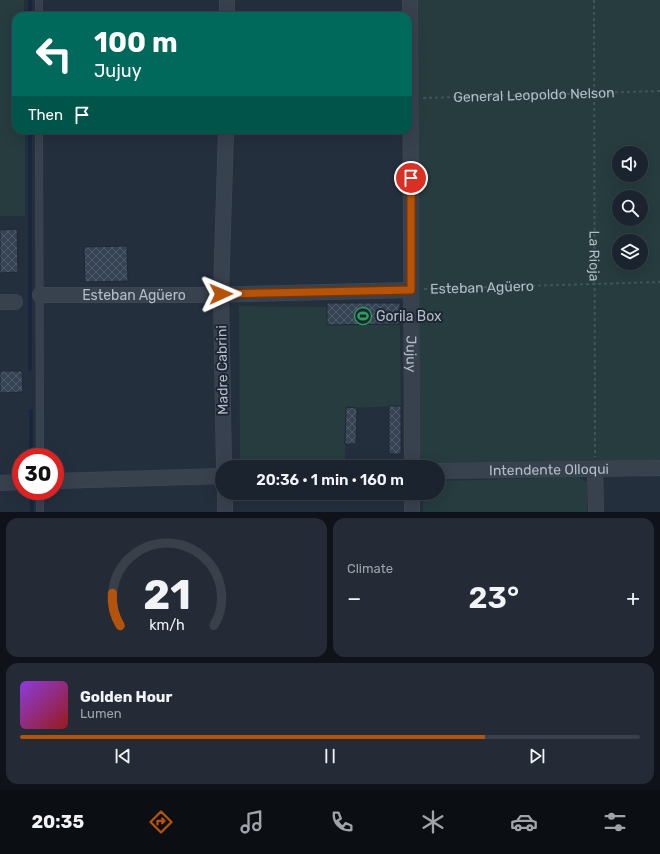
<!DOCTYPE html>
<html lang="en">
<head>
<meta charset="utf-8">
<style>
  body { margin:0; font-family:Rubik,sans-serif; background:#242b36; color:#f1f3f6; height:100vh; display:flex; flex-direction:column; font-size:15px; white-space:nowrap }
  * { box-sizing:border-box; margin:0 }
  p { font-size:13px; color:#a0a4aa }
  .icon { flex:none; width:22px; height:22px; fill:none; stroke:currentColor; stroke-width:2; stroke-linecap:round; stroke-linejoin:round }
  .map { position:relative; height:512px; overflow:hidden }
  .side { display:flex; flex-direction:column; gap:6px; padding:6px; background:#0f1319; flex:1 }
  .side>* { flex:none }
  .top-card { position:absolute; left:12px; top:12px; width:400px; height:122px; border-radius:12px; box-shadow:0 4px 16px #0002,0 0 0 1px #39404a; background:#00695c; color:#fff; overflow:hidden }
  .fabs { position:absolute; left:612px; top:146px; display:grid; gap:8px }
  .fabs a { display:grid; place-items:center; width:36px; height:36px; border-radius:50%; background:#1b232e; box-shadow:0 4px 16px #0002,0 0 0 1px #39404a; font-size:20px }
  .speed { position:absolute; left:12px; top:448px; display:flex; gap:8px; font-size:20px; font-weight:700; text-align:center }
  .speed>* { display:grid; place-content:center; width:52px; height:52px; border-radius:50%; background:#1b232e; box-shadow:0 4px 16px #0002,0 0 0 1px #39404a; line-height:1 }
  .speed .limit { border:6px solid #d22; background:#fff; color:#111 }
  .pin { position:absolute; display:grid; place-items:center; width:34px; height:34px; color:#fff; margin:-17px; border:2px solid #fff; border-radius:50%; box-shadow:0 1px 4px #0007 }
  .me { position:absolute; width:44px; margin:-22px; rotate:89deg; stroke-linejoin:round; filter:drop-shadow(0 0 3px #0008) }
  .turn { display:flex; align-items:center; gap:14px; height:84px; padding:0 16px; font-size:18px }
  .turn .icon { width:52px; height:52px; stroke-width:2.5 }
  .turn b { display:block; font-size:28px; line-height:34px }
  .then { display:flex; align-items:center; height:38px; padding:0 16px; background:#0003; gap:8px; font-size:15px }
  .big { font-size:30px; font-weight:600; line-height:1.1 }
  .side .widget { flex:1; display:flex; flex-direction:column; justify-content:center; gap:6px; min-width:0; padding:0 14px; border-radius:12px; background:#242b36 }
  .side .dial { align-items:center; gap:0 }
  .dial svg { height:104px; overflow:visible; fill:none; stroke:#39404a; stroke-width:7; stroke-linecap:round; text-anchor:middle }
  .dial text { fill:#f1f3f6; stroke:none }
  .song { display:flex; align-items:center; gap:12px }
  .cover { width:48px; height:48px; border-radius:6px; background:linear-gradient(135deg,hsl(270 70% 55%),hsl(0 70% 35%)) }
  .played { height:4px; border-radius:2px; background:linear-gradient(90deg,#b45309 75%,#39404a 75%) }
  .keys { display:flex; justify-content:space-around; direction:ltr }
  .heat { display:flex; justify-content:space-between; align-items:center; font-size:22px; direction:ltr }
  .side .tiles { flex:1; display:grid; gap:6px; grid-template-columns:1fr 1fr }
  .widget:last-child { grid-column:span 2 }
  .trip { position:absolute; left:215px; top:460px; width:230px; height:40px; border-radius:20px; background:#1b232e; box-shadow:0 4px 16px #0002,0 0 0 1px #39404a; font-weight:600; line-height:40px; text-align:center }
  .menu { display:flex; height:64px; justify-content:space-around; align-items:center; background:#0b0e12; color:#a0a4aa }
  .menu .icon { width:28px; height:28px }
  .menu .selected { color:#b45309 }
  .menu b { font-size:18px; color:#f1f3f6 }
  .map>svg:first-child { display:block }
</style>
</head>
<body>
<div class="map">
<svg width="660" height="512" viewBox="0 0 660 512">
  <defs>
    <pattern id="building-cross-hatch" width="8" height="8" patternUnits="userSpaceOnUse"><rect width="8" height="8" fill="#364354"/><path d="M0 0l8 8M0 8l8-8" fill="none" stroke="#515c6b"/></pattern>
  </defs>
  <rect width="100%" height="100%" fill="#242f3e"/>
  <!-- grass -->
  <path fill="#263c3f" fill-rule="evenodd" d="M0 0H24V16H16V130H25V216H0Z
    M417 0H660V462L424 463 421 461 417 452ZM619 153H641V175H619ZM619 197H641V219H619ZM619 241H641V263H619Z
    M239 306 327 307V325L400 324 401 406 346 408 345 464H240Z
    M578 477 587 482V512H423V493H438V481Z"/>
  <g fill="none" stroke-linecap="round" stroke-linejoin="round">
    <!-- stream -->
    <path stroke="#17263c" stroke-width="3.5" d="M30 0V16
      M30 130V369
      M31 411V457
      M31 491 32 512"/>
  </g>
  <!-- building -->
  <path fill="url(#building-cross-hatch)" stroke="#1f2835" d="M17 229 18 272 0 273V230Z
    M127 246 128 281 85 282 84 247Z
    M327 303H400V324L327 325Z
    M0 371H22L23 392 0 393Z
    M389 406H401V454H389Z
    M346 407 357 408 356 444H345Z"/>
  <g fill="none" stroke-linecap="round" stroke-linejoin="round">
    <!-- service casing -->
    <g stroke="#414a57" stroke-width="8">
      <path id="service" d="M39 0V16
        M39 130 40 457
        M40 491V512"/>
    </g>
    <!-- minor casing -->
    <g stroke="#414a57" stroke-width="16">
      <g id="minor">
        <path id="s4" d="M410 0 412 467"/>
        <path d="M227 16V0"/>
        <path id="s5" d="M40 295H204L411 290"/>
        <path d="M0 302H15"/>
        <path d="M224 467 221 294 226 130"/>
        <path d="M595 469 596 512"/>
        <path id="s6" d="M438 471 660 468"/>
        <path d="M55 481 222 476"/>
        <path d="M0 483 21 482"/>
        <path d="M225 493V512"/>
        <path d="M412 493V512"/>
      </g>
    </g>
    <!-- path -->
    <g stroke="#3f5557" stroke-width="2" stroke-dasharray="3 3" stroke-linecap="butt">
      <path id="s1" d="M594 0 595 457"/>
      <path id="s2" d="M423 98 660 91"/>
      <path id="s3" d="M424 289 660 282"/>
    </g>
    <!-- service -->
    <use href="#service" stroke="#38414e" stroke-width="7"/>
    <!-- minor -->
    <use href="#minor" stroke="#38414e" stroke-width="15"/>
  </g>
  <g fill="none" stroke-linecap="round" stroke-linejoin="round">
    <!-- route casing -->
    <g stroke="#753606" stroke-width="10">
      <path id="route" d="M221 294 411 290V178"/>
    </g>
    <!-- route -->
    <use href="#route" stroke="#b45309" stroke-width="7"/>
  </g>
  <!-- icons -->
  <defs>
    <g id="stadium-ring" transform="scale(0.9)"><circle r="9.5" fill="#1d2633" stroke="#2e9e5b" stroke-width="1.5"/><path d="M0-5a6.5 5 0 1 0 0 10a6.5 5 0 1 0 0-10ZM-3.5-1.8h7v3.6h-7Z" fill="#2e9e5b"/></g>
  </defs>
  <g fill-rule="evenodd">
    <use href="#stadium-ring" x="363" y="316"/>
  </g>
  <g text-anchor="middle" stroke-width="4" stroke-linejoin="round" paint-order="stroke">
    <!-- street labels -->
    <g font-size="14" fill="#b4bcc9" stroke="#1d2633">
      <text dy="5" stroke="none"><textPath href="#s2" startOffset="111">General Leopoldo Nelson</textPath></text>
      <text dy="5" stroke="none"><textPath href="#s1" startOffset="256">La Rioja</textPath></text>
      <text dy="5" stroke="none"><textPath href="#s3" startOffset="58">Esteban Agüero</textPath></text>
      <text dy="5" stroke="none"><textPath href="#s5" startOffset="94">Esteban Agüero</textPath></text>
      <text dy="5" stroke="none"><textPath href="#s4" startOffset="354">Jujuy</textPath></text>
      <text transform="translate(222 370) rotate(-91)" y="5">Madre Cabrini</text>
      <text dy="5" stroke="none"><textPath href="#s6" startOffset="111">Intendente Olloqui</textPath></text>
    </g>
    <!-- poi labels -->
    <g font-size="14" fill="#b4bcc9" stroke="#1d2633" text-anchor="start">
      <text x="376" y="321">Gorila Box</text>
    </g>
  </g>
</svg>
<div class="fabs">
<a><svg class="icon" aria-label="sound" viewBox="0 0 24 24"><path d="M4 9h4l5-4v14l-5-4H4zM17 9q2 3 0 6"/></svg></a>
<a><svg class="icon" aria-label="search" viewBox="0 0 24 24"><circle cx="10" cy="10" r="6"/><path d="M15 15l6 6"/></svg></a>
<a><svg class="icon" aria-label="layers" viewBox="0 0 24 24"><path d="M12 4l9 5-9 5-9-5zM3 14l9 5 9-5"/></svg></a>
</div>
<div class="speed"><div class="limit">30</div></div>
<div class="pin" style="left:411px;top:178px;background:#d93025"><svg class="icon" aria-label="arrive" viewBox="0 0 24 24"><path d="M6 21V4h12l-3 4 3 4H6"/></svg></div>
<svg class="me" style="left:221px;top:294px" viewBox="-20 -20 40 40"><path d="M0-17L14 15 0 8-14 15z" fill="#b45309" stroke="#fff" stroke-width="4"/></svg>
<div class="trip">20:36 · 1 min · 160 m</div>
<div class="top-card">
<div class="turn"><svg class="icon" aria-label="left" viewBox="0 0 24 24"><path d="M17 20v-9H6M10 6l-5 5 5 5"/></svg><div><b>100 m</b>Jujuy</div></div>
<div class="then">Then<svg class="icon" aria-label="arrive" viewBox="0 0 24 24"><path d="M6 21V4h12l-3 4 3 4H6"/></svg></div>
</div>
</div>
<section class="side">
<div class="tiles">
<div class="widget dial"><svg viewBox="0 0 100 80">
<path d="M14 69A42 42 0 1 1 86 69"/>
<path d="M14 69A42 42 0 0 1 8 44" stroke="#b45309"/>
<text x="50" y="56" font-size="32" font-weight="700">21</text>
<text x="50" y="72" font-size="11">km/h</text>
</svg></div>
<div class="widget"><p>Climate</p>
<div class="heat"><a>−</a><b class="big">23°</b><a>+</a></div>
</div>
<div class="widget">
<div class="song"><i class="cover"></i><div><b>Golden Hour</b><p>Lumen</p></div></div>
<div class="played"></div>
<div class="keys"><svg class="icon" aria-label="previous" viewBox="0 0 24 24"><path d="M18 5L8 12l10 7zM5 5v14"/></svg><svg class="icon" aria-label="pause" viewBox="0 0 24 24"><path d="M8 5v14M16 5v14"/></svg><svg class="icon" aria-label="next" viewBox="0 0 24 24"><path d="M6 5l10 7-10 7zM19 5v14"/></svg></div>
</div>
</div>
</section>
<nav class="menu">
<b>20:35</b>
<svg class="icon selected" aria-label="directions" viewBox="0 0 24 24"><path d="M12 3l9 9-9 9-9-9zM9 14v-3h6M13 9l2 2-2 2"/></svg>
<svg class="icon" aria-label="music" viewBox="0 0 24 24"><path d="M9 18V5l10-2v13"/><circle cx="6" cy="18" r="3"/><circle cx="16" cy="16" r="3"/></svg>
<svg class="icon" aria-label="phone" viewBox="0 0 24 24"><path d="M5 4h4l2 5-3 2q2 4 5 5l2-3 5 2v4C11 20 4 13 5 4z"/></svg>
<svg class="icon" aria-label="climate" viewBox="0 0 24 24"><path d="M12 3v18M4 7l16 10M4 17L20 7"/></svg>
<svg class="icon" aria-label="car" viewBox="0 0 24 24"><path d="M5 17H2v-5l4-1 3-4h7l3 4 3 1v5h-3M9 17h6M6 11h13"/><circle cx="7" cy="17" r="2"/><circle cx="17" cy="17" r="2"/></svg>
<svg class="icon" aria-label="filters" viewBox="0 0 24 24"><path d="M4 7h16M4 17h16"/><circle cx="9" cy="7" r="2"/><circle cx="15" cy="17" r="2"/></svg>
</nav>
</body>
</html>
